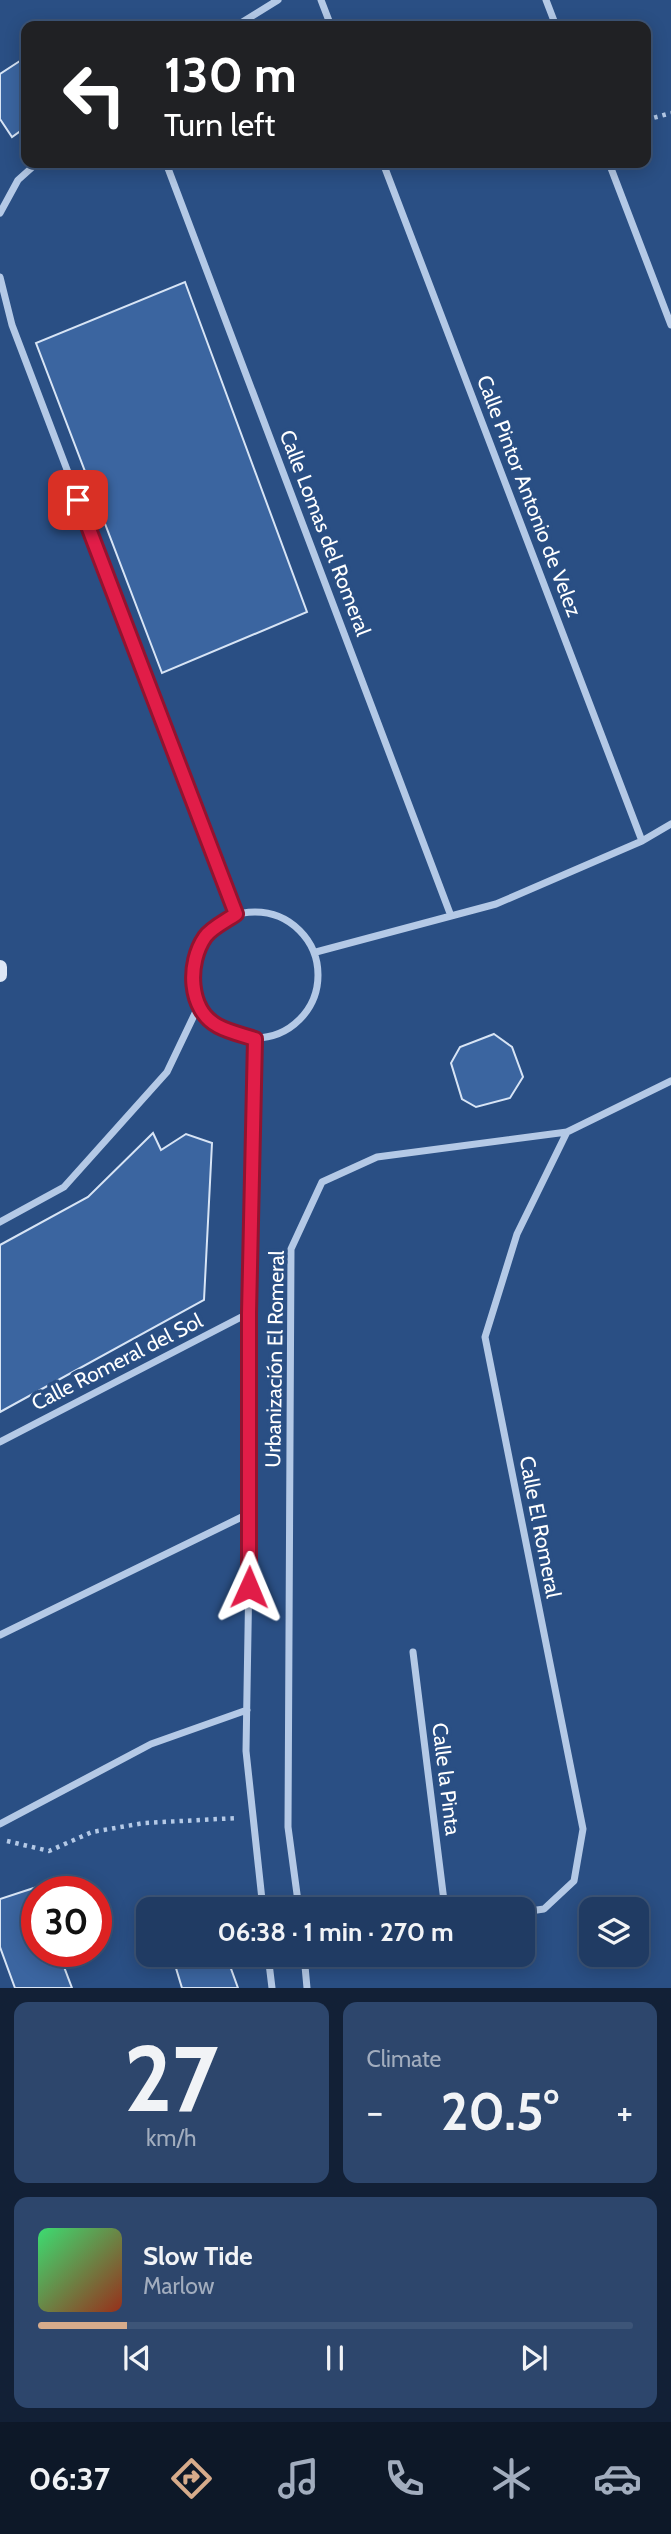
<!DOCTYPE html>
<html lang="en">
<head>
<meta charset="utf-8">
<style>
  body { margin:0; font-family:Cabin,sans-serif; background:#2d466c; color:#f1f3f6; height:100vh; display:flex; flex-direction:column; font-size:26px; white-space:nowrap }
  * { box-sizing:border-box; margin:0 }
  p { font-size:23px; color:#a2adbe }
  .icon { flex:none; width:38px; height:38px; fill:none; stroke:currentColor; stroke-width:2; stroke-linecap:round; stroke-linejoin:round }
  .map { position:relative; height:1988px; overflow:hidden }
  .details { display:flex; flex-direction:column; gap:14px; padding:14px; background:#122036; flex:1 }
  .details>* { flex:none }
  .hud { position:absolute; left:21px; top:21px; width:630px; height:147px; border-radius:14px; box-shadow:0 4px 18px #0003,0 0 0 2px #3d5578; background:#202124; color:#fff; overflow:hidden }
  .fabs { position:absolute; left:579px; top:1897px; display:grid; gap:14px }
  .fabs a { display:grid; place-items:center; width:70px; height:70px; border-radius:14px; background:#203b63; box-shadow:0 4px 18px #0003,0 0 0 2px #3d5578; font-size:35px }
  .speed { position:absolute; left:21px; top:1876px; display:flex; gap:14px; font-size:35px; font-weight:700; text-align:center }
  .speed>* { display:grid; place-content:center; width:91px; height:91px; border-radius:50%; background:#203b63; box-shadow:0 4px 18px #0003,0 0 0 2px #3d5578; line-height:1 }
  .speed .limit { border:10px solid #d22; background:#fff; color:#111 }
  .pin { position:absolute; display:grid; place-items:center; width:60px; height:60px; color:#fff; margin:-30px; border-radius:14px; box-shadow:0 4px 10px #0006 }
  .me { position:absolute; width:77px; margin:-38px; rotate:1deg; stroke-linejoin:round; filter:drop-shadow(0 0 5px #0008) }
  .turn { display:flex; align-items:center; gap:24px; height:147px; padding:0 28px; font-size:32px }
  .turn .icon { width:91px; height:91px; stroke-width:2.5 }
  .turn b { display:block; font-size:49px; line-height:60px }
  .big { font-size:52px; font-weight:700; line-height:1.1 }
  .details .card { flex:1; display:flex; flex-direction:column; justify-content:center; gap:10px; min-width:0; padding:0 24px; border-radius:14px; background:#2d466c }
  .details .dial { align-items:center; gap:0 }
  .dial b { font-size:91px; line-height:1 }
  .song { display:flex; align-items:center; gap:21px }
  .cover { width:84px; height:84px; border-radius:10px; background:linear-gradient(135deg,hsl(140 70% 55%),hsl(10 70% 35%)) }
  .played { height:7px; border-radius:4px; background:linear-gradient(90deg,#d6ab8b 15%,#3d5578 15%) }
  .keys { display:flex; justify-content:space-around; direction:ltr }
  .heat { display:flex; justify-content:space-between; align-items:center; font-size:38px; direction:ltr }
  .details .tiles { flex:1; display:grid; gap:14px; grid-template-columns:1fr 1fr }
  .card:last-child { grid-column:span 2 }
  .trip { position:absolute; left:136px; top:1897px; width:399px; height:70px; border-radius:14px; background:#203b63; box-shadow:0 4px 18px #0003,0 0 0 2px #3d5578; font-weight:700; line-height:70px; text-align:center }
  .tabs { display:flex; height:112px; justify-content:space-around; align-items:center; background:#0d1828; color:#a2adbe }
  .tabs .icon { width:49px; height:49px }
  .tabs .active { color:#d6ab8b }
  .tabs b { font-size:32px; color:#f1f3f6 }
  .map>svg:first-child { display:block }
</style>
</head>
<body>
<div class="map">
<svg width="671" height="1988" viewBox="0 0 671 1988">
  <rect width="100%" height="100%" fill="#2a4f84"/>
  <!-- building -->
  <path fill="#3b65a0" stroke="#d7e4f5" stroke-width="2" d="M26 57V127L12 137 0 119V74Z
    M185 282 307 612 162 673 36 343Z
    M494 1034 512 1047 523 1077 510 1098 476 1107 462 1099 451 1063 460 1047Z
    M153 1133 161 1150 186 1134 212 1143 204 1300 0 1412V1245L88 1197Z
    M37 1887V1951H58L72 1988H15L0 1947V1899Z
    M172 1955H226L238 1988H182Z"/>
  <g fill="none" stroke-linecap="round" stroke-linejoin="round">
    <!-- path -->
    <path stroke="#b4c9e6" stroke-width="4.5" stroke-dasharray="3.5 5" stroke-linecap="butt" d="M646 120 671 113
      M7 1841 49 1851 92 1832 144 1823 238 1818"/>
    <!-- street -->
    <path stroke="#b4c9e6" stroke-width="7" d="M321 0 331 26
      M546 0 556 26
      M236 26 278 0
      M166 163 451 916
      M383 163 642 841
      M609 163 671 325
      M0 213 18 180 37 163
      M0 277 12 325 236 914
      M192 975a63 63 0 1 1 126 0a63 63 0 1 1-126 0Z
      M316 952 496 904 642 841 671 824
      M255 1039 249 1313 250 1513 246 1751 263 1909
      M0 1222 64 1187 167 1072 199 1005
      M0 1442 249 1313
      M0 1635 250 1513
      M413 1652 445 1909
      M0 1824 151 1744 247 1710
      M299 1909 288 1827 291 1249 322 1182 377 1157 567 1132 671 1081
      M523 1912 544 1909 574 1881 583 1829 485 1337 517 1234 567 1132
      M268 1955 272 1988
      M304 1955 307 1988"/>
    <!-- secondary -->
    <path stroke="#dde7f6" stroke-width="14" d="M0 967V975"/>
  </g>
  <g fill="none" stroke-linecap="round" stroke-linejoin="round">
    <!-- route casing -->
    <g stroke="#92132f" stroke-width="18">
      <path id="route" d="M78 500 236 914C226 921 211 928 205 937 187 963 188 1010 218 1026 229 1032 243 1035 255 1039L249 1313V1587"/>
    </g>
    <!-- route -->
    <use href="#route" stroke="#e11d48" stroke-width="12"/>
  </g>
  <g text-anchor="middle" stroke-width="7" stroke-linejoin="round" paint-order="stroke">
    <!-- street labels -->
    <g font-size="21" fill="#fff" stroke="#2a4f84">
      <text transform="translate(529 496) rotate(69)" y="7">Calle Pintor Antonio de Velez</text>
      <text transform="translate(325 533) rotate(69)" y="7">Calle Lomas del Romeral</text>
      <text transform="translate(275 1359) rotate(-89)" y="7">Urbanización El Romeral</text>
      <text transform="translate(117 1362) rotate(-27)" y="7">Calle Romeral del Sol</text>
      <text transform="translate(540 1527) rotate(79)" y="7">Calle El Romeral</text>
      <text transform="translate(446 1779) rotate(83)" y="7">Calle la Pinta</text>
    </g>
  </g>
</svg>
<div class="fabs">
<a><svg class="icon" aria-label="layers" viewBox="0 0 24 24"><path d="M12 4l9 5-9 5-9-5zM3 14l9 5 9-5"/></svg></a>
</div>
<div class="speed"><div class="limit">30</div></div>
<div class="pin" style="left:78px;top:500px;background:#d93025"><svg class="icon" aria-label="arrive" viewBox="0 0 24 24"><path d="M6 21V4h12l-3 4 3 4H6"/></svg></div>
<svg class="me" style="left:249px;top:1587px" viewBox="-20 -20 40 40"><path d="M0-17L14 15 0 8-14 15z" fill="#e11d48" stroke="#fff" stroke-width="4"/></svg>
<div class="trip">06:38 · 1 min · 270 m</div>
<div class="hud">
<div class="turn"><svg class="icon" aria-label="left" viewBox="0 0 24 24"><path d="M17 20v-9H6M10 6l-5 5 5 5"/></svg><div><b>130 m</b>Turn left</div></div>
</div>
</div>
<section class="details">
<div class="tiles">
<div class="card dial"><b>27</b><p>km/h</p></div>
<div class="card"><p>Climate</p>
<div class="heat"><a>−</a><b class="big">20.5°</b><a>+</a></div>
</div>
<div class="card">
<div class="song"><i class="cover"></i><div><b>Slow Tide</b><p>Marlow</p></div></div>
<div class="played"></div>
<div class="keys"><svg class="icon" aria-label="previous" viewBox="0 0 24 24"><path d="M18 5L8 12l10 7zM5 5v14"/></svg><svg class="icon" aria-label="pause" viewBox="0 0 24 24"><path d="M8 5v14M16 5v14"/></svg><svg class="icon" aria-label="next" viewBox="0 0 24 24"><path d="M6 5l10 7-10 7zM19 5v14"/></svg></div>
</div>
</div>
</section>
<nav class="tabs">
<b>06:37</b>
<svg class="icon active" aria-label="directions" viewBox="0 0 24 24"><path d="M12 3l9 9-9 9-9-9zM9 14v-3h6M13 9l2 2-2 2"/></svg>
<svg class="icon" aria-label="music" viewBox="0 0 24 24"><path d="M9 18V5l10-2v13"/><circle cx="6" cy="18" r="3"/><circle cx="16" cy="16" r="3"/></svg>
<svg class="icon" aria-label="phone" viewBox="0 0 24 24"><path d="M5 4h4l2 5-3 2q2 4 5 5l2-3 5 2v4C11 20 4 13 5 4z"/></svg>
<svg class="icon" aria-label="climate" viewBox="0 0 24 24"><path d="M12 3v18M4 7l16 10M4 17L20 7"/></svg>
<svg class="icon" aria-label="car" viewBox="0 0 24 24"><path d="M5 17H2v-5l4-1 3-4h7l3 4 3 1v5h-3M9 17h6M6 11h13"/><circle cx="7" cy="17" r="2"/><circle cx="17" cy="17" r="2"/></svg>
</nav>
</body>
</html>
